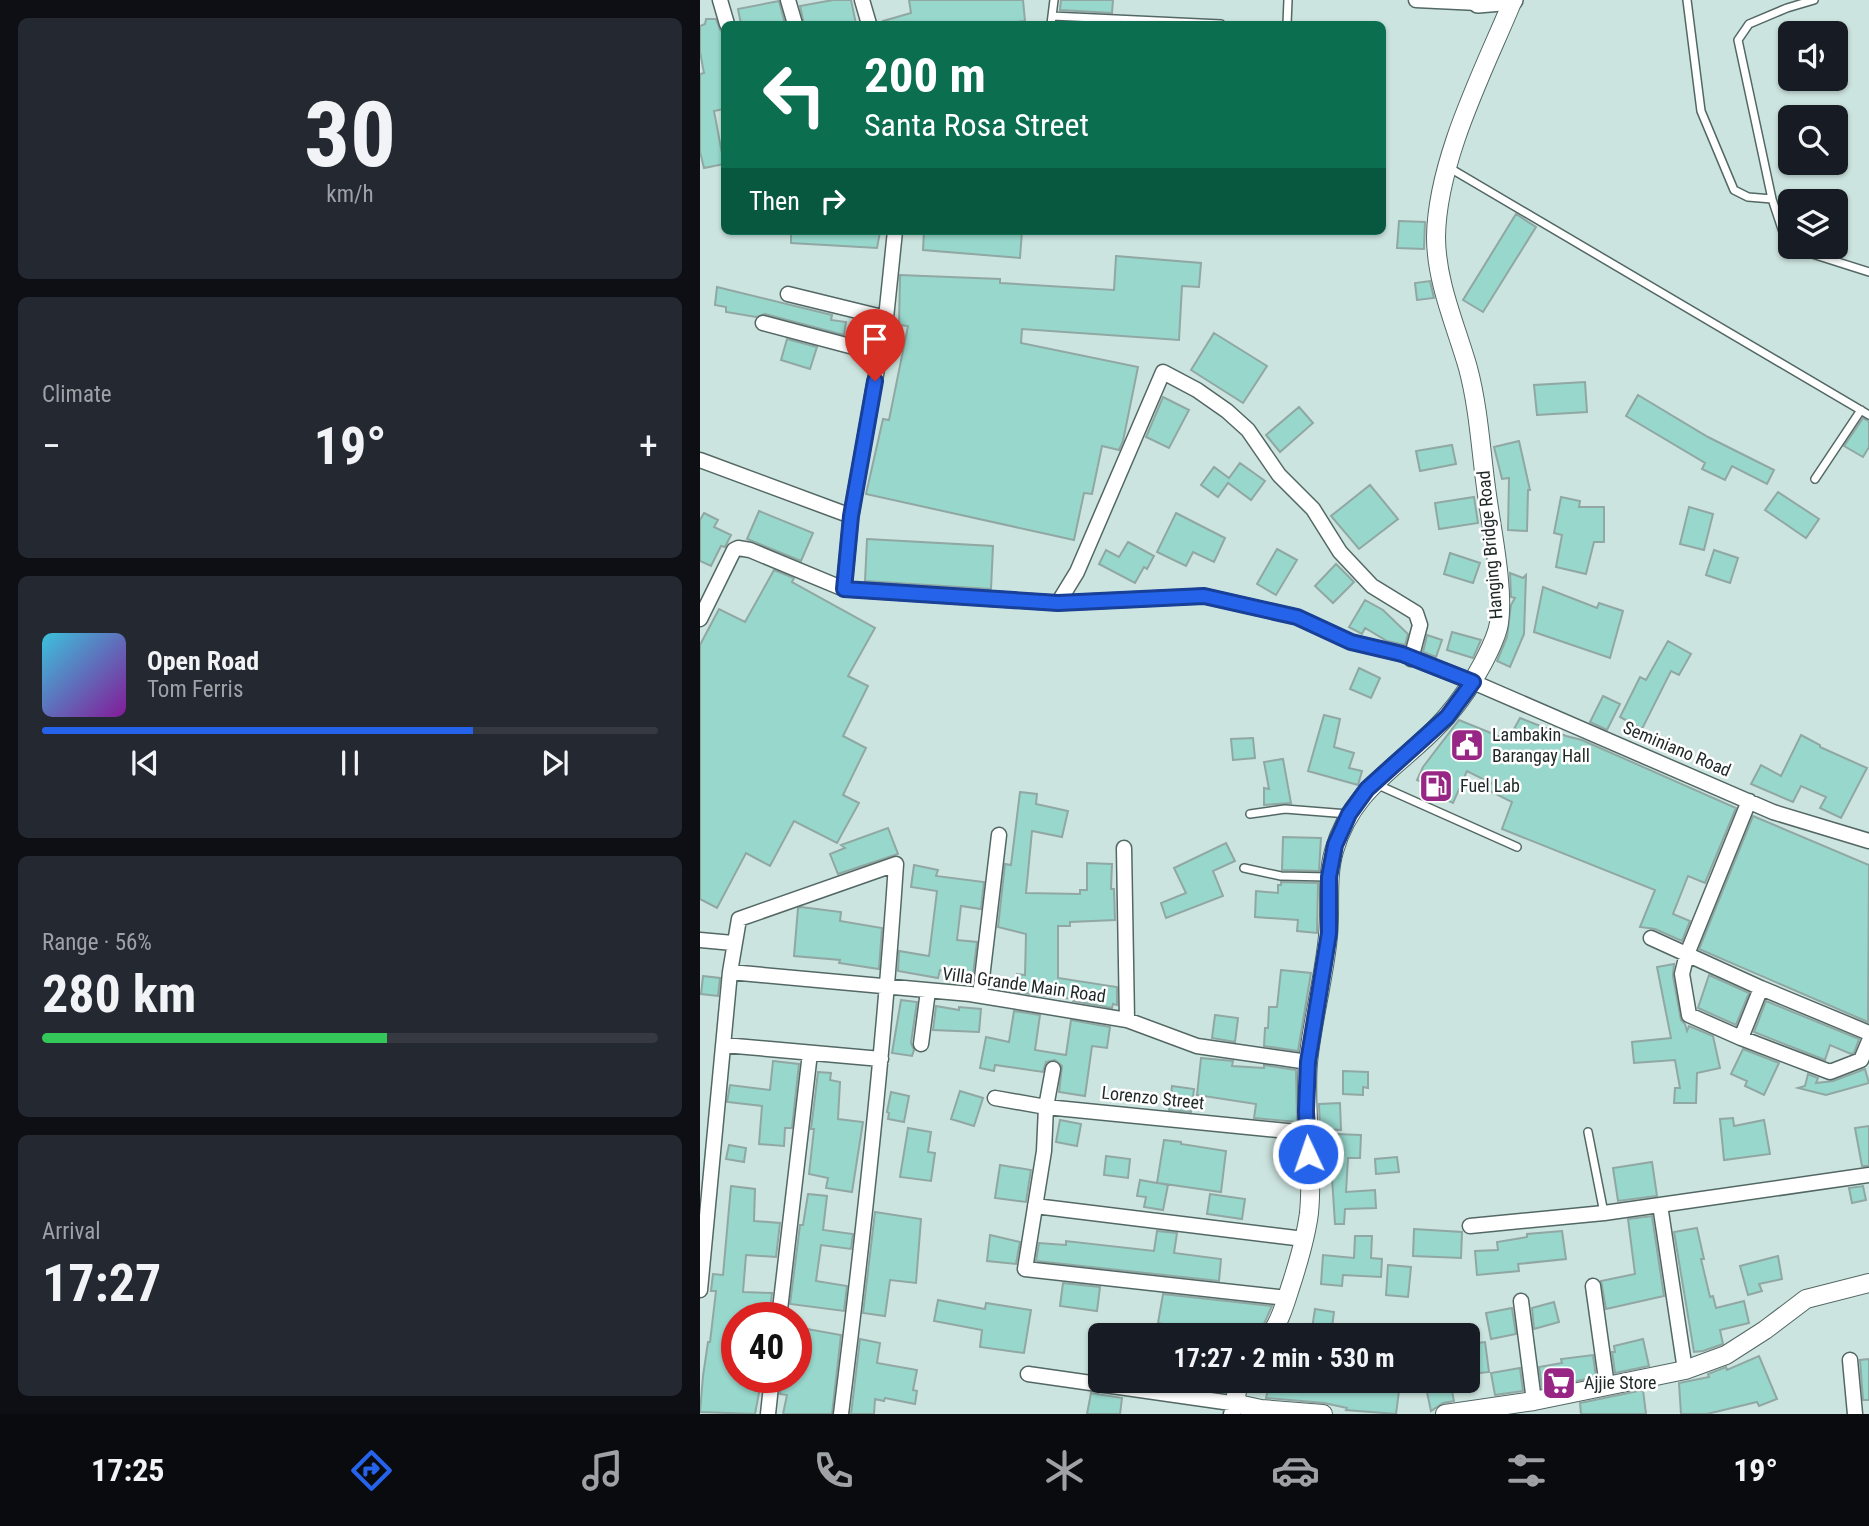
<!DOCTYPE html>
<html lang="en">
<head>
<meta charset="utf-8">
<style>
  body { margin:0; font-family:"Roboto Condensed",sans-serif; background:#242831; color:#f1f3f6; height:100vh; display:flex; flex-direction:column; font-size:26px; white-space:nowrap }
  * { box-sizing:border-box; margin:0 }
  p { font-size:23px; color:#9ea1a6 }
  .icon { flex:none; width:38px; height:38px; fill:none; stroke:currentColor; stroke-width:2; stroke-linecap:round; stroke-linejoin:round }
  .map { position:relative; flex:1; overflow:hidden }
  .panel { display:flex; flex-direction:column; gap:18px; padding:18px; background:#0d0f14; width:700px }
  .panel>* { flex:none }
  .top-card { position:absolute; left:21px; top:21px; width:665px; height:214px; border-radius:10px; box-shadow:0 2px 5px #0004; background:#0b6e4f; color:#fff; overflow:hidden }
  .fabs { position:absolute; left:1078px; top:21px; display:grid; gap:14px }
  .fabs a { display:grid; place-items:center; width:70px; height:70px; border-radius:10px; background:#171b24; box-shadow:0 2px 5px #0004; font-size:35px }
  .speed { position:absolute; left:21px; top:1302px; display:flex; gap:14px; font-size:35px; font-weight:700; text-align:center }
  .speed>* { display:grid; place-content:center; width:91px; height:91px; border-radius:50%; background:#171b24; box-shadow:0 2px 5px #0004; line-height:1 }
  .speed .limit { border:10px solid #d22; background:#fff; color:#111 }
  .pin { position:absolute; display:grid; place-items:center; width:60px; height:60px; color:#fff; margin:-72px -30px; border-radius:50% 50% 50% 0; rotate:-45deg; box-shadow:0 0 7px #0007 }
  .pin .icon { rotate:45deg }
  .me { position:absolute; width:77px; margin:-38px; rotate:357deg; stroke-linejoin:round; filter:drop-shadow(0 0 5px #0008) }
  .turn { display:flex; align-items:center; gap:24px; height:147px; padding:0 28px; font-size:32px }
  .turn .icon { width:91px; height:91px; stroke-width:2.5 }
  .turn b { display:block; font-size:49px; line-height:60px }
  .then { display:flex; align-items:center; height:66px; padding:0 28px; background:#0003; gap:14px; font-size:26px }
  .big { font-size:52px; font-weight:700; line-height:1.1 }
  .panel .card { flex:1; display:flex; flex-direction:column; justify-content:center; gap:10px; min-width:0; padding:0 24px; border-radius:10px; background:#242831 }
  .panel .dial { align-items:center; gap:0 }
  .dial b { font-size:91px; line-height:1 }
  .song { display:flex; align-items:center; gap:21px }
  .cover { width:84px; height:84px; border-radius:10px; background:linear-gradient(135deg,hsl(190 70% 55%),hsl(290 70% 35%)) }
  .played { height:7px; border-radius:4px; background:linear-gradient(90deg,#2563eb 70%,#363941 70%) }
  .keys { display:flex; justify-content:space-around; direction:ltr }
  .heat { display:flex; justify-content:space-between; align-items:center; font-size:38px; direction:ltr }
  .charge { height:10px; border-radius:5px; background:linear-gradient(90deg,#34c759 56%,#363941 0) }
  .trip { position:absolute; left:388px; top:1323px; width:392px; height:70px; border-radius:10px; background:#171b24; box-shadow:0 2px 5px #0004; font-weight:700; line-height:70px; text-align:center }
  .tabs { display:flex; height:112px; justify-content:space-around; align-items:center; background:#090b0e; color:#9ea1a6 }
  .tabs .icon { width:49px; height:49px }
  .tabs .active { color:#2563eb }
  .tabs b { font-size:32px; color:#f1f3f6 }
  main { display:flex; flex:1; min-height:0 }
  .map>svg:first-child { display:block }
</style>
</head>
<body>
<main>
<section class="panel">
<div class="card dial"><b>30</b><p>km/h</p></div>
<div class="card"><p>Climate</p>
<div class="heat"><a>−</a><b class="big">19°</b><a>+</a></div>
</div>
<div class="card">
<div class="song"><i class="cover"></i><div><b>Open Road</b><p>Tom Ferris</p></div></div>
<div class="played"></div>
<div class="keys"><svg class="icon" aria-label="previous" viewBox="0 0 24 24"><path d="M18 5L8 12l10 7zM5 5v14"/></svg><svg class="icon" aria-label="pause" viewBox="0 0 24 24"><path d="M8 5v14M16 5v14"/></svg><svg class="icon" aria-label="next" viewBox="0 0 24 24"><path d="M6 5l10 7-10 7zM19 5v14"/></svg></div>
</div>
<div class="card"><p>Range · 56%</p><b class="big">280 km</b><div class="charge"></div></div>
<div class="card"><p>Arrival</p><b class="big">17:27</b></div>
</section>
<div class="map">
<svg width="1169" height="1414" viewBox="0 0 1169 1414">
  <rect width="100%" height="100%" fill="#cce4df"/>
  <!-- building -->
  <path fill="#98d7cc" stroke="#90a7a3" stroke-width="2" d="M133 0H151L156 24H104L100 6Z
    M209 0H323L325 21 297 24H184L183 21 211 13Z
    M361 0H413L412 13 360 10Z
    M79 1 85 24H41L38 9Z
    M6 19H16L20 30 24 33V109L14 111 24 164 4 168 0 152V74L4 73 0 52V26L5 24Z
    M816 214 836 227 783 312 763 300Z
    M699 221 725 222 724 249 697 248Z
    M91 231H169L180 232 177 248 91 243Z
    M224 231H322L320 258 223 250Z
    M416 256 501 263 499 287 482 286 479 340 322 329 321 343 438 367 423 441 419 450 402 446 392 494 384 493 374 540 166 494 183 419 189 420 208 326 199 325 200 275 300 279V283L414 290Z
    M730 281 734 298 717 300 715 283Z
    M17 287 132 315 131 320 146 322 144 335 65 314 56 317 26 312V307L15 305Z
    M514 333 567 366 543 403 491 370Z
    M87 339 117 347 110 369 81 360Z
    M885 382 887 412 837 415 834 385Z
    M938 395 1008 437 1074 470 1067 484 1032 466 1025 480 1002 469 1005 463 926 416Z
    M463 397 489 410 469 448 446 437Z
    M599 407 613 423 580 452 566 435Z
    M1163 418 1169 421V447L1163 457 1144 446Z
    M819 441 830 490H828L827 531 808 530 809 478 802 479 794 447Z
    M752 445 756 464 720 471 716 451Z
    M540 463 565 481 551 500 528 483 518 497 501 485 514 467 529 478Z
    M670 485 698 519 659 549 631 516Z
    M1078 492 1119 519 1106 538 1065 510Z
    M774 497 778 523 739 529 735 503Z
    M861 497 880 501 879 507H904V542H894L886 574 856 567 862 535 854 533Z
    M989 507 1013 514 1004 550 980 544Z
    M59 511 113 533 101 561 47 539Z
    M4 513 18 520 14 527 31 535 25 547 21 546 11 566 0 561V520Z
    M476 513 525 538 514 562 493 552 486 566 457 552Z
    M167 539 293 546 291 589 165 581Z
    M428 542 454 556 447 569 444 567 435 583 399 564 406 550 419 557Z
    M577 549 597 560 576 595 557 584Z
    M1014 550 1038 558 1030 583 1006 575Z
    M750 553 780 563 773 583 744 574Z
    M636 564 654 582 633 603 615 586Z
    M74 570 94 578 92 582 175 628 148 676 168 686 143 736 166 748 143 795 159 803 137 843 94 821 70 866 46 853 17 908 0 899V645L19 609 45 622Z
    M810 573 823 578 826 575 824 634 810 667 797 661 807 637 811 605 815 598 811 597Z
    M843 587 897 608 899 603 923 611 910 658 834 632Z
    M665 600 683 610 708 634 705 645 687 641 665 628 662 634 649 627Z
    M752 632 781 640 773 658 747 650Z
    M727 635 742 640 736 657 723 652Z
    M968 641 991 654 979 675 971 671 942 729 920 717 940 677 946 680Z
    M659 668 680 678 671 698 650 689Z
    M903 696 920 704 907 730 890 722Z
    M624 715 640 719 634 747 654 753 649 768 662 771 658 785 608 771Z
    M820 718 866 736 882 740 1036 808 1005 883 988 876 973 914 990 921 982 941 955 929 940 927 955 890 802 829 812 802 788 790 791 783 767 771 753 803 740 797 742 791 717 780 723 767 759 720 808 740Z
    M1101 735 1120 745V747L1167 768 1141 818 1120 808 1126 797 1101 786 1093 802 1051 784 1061 765 1081 776Z
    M553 738 555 758 533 760 531 739Z
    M583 759 591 803 564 805V788L569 789 564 762Z
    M320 792 337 794 336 804 368 811 362 837 332 831 326 893 380 894V890H387V863L412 864 411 889H414L415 920 370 922V926H358V978L417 987V1005L413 1004 412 1008 373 1001 374 999 314 992 317 974 325 975 326 934 298 927 305 864 311 865Z
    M1053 816 1169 865 1168 1022 999 949Z
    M188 828 198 854 138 874 130 854 145 848 141 845Z
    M583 837 621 838 619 871 582 870Z
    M526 843 535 861 513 871 523 896 466 918 461 903 486 893 474 868Z
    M214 865 238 870 236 876 284 882 281 909 261 906 257 940 277 942 273 974 240 970 238 978 198 971 199 951 229 956 237 891 211 887Z
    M581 882 618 883 617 933 597 931 598 920 555 917 556 891 578 893V885H581Z
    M101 907 141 912 140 921 182 928 179 969 139 963 140 960 94 956 98 908Z
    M974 964 973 976 981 1020 985 1024 987 1031 989 1026 1013 1036 1020 1068 997 1073 996 1103H974L975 1088H980L975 1060 934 1063 932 1042 971 1038 957 967Z
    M581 970 611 973 598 1051 564 1046 565 1028H568L569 1007H577Z
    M1009 975 1049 993 1036 1025 998 1008Z
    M3 976 20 978 18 996 1 994Z
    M201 1000 217 1002 211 1043 214 1050 212 1056 192 1053Z
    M1066 1001 1159 1039 1154 1053 1151 1054 1130 1045 1125 1060 1054 1032Z
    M236 1006 259 1010V1007L281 1009 279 1032 233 1030Z
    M314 1011 340 1015 335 1050 366 1055 371 1020 410 1027 407 1048 392 1046 385 1096 359 1092 362 1066 355 1060 346 1062 343 1072 295 1065 294 1071 280 1068 286 1037 309 1042Z
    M515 1015 538 1018 535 1042 512 1038Z
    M1043 1049 1079 1063 1064 1095 1045 1086 1047 1081 1031 1074Z
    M501 1058 533 1061 532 1066 564 1068V1065L596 1070 597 1122 554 1118 556 1104 497 1095Z
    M73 1061 99 1064 92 1128H85L84 1146 59 1144 62 1106 27 1102 30 1085 70 1090Z
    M1165 1069 1169 1083 1126 1095 1098 1088 1105 1086 1108 1074 1118 1078 1116 1083 1133 1081Z
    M643 1071 668 1072V1088L663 1087V1095L643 1094Z
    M118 1072 131 1073 130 1080 140 1082 138 1119 163 1122 152 1192 126 1188 128 1178 109 1174 114 1129H111Z
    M472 1086 494 1089 491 1112 469 1110Z
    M260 1091 283 1098 274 1126 251 1119Z
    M191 1092 209 1096 204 1122 188 1119 189 1113 187 1112Z
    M640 1103 641 1130 620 1129 619 1104Z
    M1033 1118 1034 1126 1064 1120 1070 1154 1024 1160 1020 1119Z
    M360 1120 381 1124 377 1146 356 1142Z
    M1169 1126V1166H1162L1155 1128Z
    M208 1128 231 1132 228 1152 235 1153 231 1181 200 1177Z
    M636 1134 661 1135 660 1158H648L646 1192 675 1190 676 1208 645 1209 644 1224H635L631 1162 635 1163Z
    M464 1140 481 1142V1144L526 1151 521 1192 458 1183 468 1185 463 1210 444 1207 446 1197 437 1196 440 1180 457 1183Z
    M29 1145 46 1148 44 1162 26 1159Z
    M406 1156 430 1159 428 1178 404 1175Z
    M697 1157 699 1172 676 1174 675 1159Z
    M952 1162 957 1196 918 1201 913 1168Z
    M300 1165 331 1170 326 1202 295 1198Z
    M31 1186 55 1189 54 1221 80 1223 76 1257 46 1255 43 1292 72 1293 69 1318H37V1377H62L55 1414 0 1412 3 1376 8 1342H10L16 1291H11L13 1274 23 1275Z
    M1163 1186 1166 1200 1152 1203 1149 1188Z
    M108 1194 127 1196 123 1230 153 1234 151 1249 121 1245 116 1281 147 1286 144 1311 90 1304 100 1225H103Z
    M510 1194 545 1199 542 1219 507 1214Z
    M175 1212 221 1219 216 1283 190 1280 185 1316 163 1313Z
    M952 1216 964 1296 906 1309 901 1281 935 1274 928 1219Z
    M997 1228 1004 1259H1001L1010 1297 1013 1296 1016 1308 1044 1301 1049 1323 1020 1330 1023 1344 1003 1351 994 1352 974 1232Z
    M714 1229 762 1232 761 1258 713 1256Z
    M457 1231 477 1233 474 1253 521 1259 519 1281 336 1261 339 1243 366 1245V1241L454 1251Z
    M862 1231 866 1259 818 1264 819 1271 777 1275 775 1251 798 1250 797 1242 827 1237V1234Z
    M290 1235 320 1242 316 1264 287 1261Z
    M655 1236H672L671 1258 682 1259 681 1277 643 1275 642 1286 621 1284 623 1255 654 1258Z
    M1078 1256 1082 1279 1059 1284 1062 1291 1048 1295 1040 1266Z
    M688 1265 711 1267 708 1297 686 1295Z
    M363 1283 400 1287 397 1311 360 1306Z
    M463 1294 572 1306 559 1335 523 1329 521 1335H466L467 1325 458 1323Z
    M238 1300 285 1309 286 1303 331 1310 324 1353 280 1347 282 1330 234 1321Z
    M854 1302 859 1322 834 1329 832 1308Z
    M812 1308 816 1334 791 1339 786 1313Z
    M615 1309 634 1312 631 1335H611Z
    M96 1327 141 1335 132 1414H83L87 1395 80 1394 82 1377H96Z
    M160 1339 180 1343 177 1363 217 1370 213 1390 217 1391 215 1404 185 1398 184 1401 175 1399 174 1414H151Z
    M943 1339 949 1366 915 1373 912 1352H915L914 1346Z
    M785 1342 789 1372 772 1374 768 1344Z
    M893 1355 896 1377 842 1388 839 1367 862 1363 861 1359Z
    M1059 1356 1077 1399 1059 1406 1057 1402 1007 1414H981L979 1383 1009 1377 1008 1374 1026 1367 1027 1370Z
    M1169 1359V1400H1163L1160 1360Z
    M820 1368 823 1391 795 1395 791 1373Z
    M570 1381H637L636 1386 668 1391 669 1381H685L684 1390 699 1391 696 1414 646 1410 647 1408 624 1403 566 1398Z
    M739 1381H750L754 1401 743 1403 731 1411 725 1383Z
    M943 1390 946 1414H881L880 1403Z
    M391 1393 422 1398 420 1414H387Z"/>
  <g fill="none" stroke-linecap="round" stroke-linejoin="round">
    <!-- service casing -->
    <g stroke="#536864" stroke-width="10">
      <path id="service" d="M987 0 1001 111 1034 190 1048 197 1072 199
        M352 16 521 24
        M351 24 354 0
        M587 24 588 0
        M748 167 1169 415
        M1090 243 1086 241 1072 199 1038 40 1049 24 1087 8 1114 0
        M1097 247 1106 252 1169 272
        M1115 479 1161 410
        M678 785 817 847
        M550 814 585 809 648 814
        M544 868 581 876 628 877
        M888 1132 904 1213"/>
    </g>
    <!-- minor casing -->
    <g stroke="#536864" stroke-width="17">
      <path id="minor" d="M20 0 27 24
        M88 0 95 24
        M162 0 169 24
        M716 0 778 3
        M88 294 186 318
        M63 323 180 354
        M0 460 151 516
        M144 589 151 516 186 318 195 231
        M358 603 377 572 463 372 497 390 527 411 548 430 579 475 613 509 640 552 672 586 716 613 720 625 711 659
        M0 619 34 550 38 548 50 550 144 589 358 603 504 596 597 617 651 642 702 654 773 682 1073 812 1169 841
        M424 848 427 1020
        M951 938 1061 988 1169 1033
        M0 940 33 943
        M30 972 270 994 427 1020 497 1046 608 1062
        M1061 988 1041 1038 1130 1072 1161 1060 1169 1041
        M280 995 299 835
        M1041 1038 989 1015 982 974 987 954 1049 801
        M221 1044 228 991
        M24 1045 181 1059
        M353 1069 346 1107 344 1151 325 1269 587 1298
        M295 1098 346 1107 607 1133
        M960 1205 985 1370
        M335 1206 604 1239
        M770 1226 904 1213 1169 1175
        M893 1286 907 1386
        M0 1290 30 972 39 919 196 864C184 1048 164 1231 141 1414
        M821 1301 834 1401
        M79 1318 110 1053
        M1150 1360 1155 1414
        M328 1374 538 1404 531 1414
        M68 1414 72 1377"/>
    </g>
    <!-- tertiary casing -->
    <g stroke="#536864" stroke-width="20">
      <path id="tertiary" d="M570 1335C581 1320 586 1300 592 1282 599 1260 606 1237 609 1213 614 1163 604 1113 608 1063 612 1021 624 979 628 936 631 907 626 879 634 851 653 784 706 764 747 716 761 700 773 682 783 663 789 651 797 637 799 623 804 589 792 531 787 495 781 454 779 409 768 368 756 326 736 282 736 237 737 160 784 70 813 0
        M540 1381 536 1395 538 1404 561 1409 623 1414
        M745 1414 834 1401 985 1370 1026 1355 1065 1330 1106 1299 1169 1283"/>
    </g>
    <!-- secondary casing -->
    <g stroke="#536864" stroke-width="22">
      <path id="secondary" d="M778 0V3L813 0"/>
    </g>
    <!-- service -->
    <use href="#service" stroke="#fff" stroke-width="7"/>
    <!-- minor -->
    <use href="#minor" stroke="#fff" stroke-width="14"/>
    <!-- tertiary -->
    <use href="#tertiary" stroke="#fff" stroke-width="18"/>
    <!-- secondary -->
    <use href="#secondary" stroke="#fff" stroke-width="19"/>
  </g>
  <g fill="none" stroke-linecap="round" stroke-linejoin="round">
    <!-- route casing -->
    <g stroke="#184099" stroke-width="18">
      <path id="route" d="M175 381 151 516 144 589 358 603 504 596 597 617 651 642 702 654 773 682 747 717 667 789 649 814 635 845 629 877V933L608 1062 606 1111 608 1154"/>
    </g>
    <!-- route -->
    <use href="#route" stroke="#2563eb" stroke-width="12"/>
  </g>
  <!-- icons -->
  <defs>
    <g id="civic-square" transform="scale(1.75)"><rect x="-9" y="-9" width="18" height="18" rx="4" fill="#982684" stroke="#fff"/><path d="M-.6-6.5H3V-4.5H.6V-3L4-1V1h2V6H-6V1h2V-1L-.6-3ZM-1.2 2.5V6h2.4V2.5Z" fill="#fff"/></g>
    <g id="fuel-square" transform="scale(1.75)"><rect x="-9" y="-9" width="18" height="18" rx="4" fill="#982684" stroke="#fff"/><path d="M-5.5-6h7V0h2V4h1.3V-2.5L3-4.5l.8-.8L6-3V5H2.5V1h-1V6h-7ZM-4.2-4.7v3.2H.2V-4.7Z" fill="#fff"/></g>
    <g id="supermarket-square" transform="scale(1.75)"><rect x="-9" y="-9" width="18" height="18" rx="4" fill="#982684" stroke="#fff"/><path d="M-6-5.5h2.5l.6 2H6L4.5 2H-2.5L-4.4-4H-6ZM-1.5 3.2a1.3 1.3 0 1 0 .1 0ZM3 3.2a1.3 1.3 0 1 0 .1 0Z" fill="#fff"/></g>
  </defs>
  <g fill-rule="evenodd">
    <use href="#civic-square" x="767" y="745"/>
    <use href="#fuel-square" x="736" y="786"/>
    <use href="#supermarket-square" x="859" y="1383"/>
  </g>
  <g text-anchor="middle" stroke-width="5" stroke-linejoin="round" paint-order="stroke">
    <!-- street labels -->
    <g font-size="18" fill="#1e2826" stroke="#fff">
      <text transform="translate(790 545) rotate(-95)" y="6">Hanging Bridge Road</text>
      <text transform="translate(977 749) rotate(23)" y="6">Seminiano Road</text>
      <text transform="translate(324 985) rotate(8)" y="6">Villa Grande Main Road</text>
      <text transform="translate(453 1098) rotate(6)" y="6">Lorenzo Street</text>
    </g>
    <!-- poi labels -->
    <g font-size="18" fill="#1e2826" stroke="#fff" text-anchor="start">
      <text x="792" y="741">Lambakin<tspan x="792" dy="21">Barangay Hall</tspan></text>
      <text x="760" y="792">Fuel Lab</text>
      <text x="884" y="1389">Ajjie Store</text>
    </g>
  </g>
</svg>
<div class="fabs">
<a><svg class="icon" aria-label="sound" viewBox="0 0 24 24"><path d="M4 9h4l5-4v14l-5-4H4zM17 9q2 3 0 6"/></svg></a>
<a><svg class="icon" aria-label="search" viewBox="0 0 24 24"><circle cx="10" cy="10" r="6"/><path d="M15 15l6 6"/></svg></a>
<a><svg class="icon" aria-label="layers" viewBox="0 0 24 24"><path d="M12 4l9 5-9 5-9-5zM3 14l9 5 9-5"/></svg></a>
</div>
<div class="speed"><div class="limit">40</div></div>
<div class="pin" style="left:175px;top:381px;background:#d93025"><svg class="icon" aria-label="arrive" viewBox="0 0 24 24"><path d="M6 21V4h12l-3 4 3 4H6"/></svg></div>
<svg class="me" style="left:608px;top:1154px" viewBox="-20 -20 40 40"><circle r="17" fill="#2563eb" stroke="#fff" stroke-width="3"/><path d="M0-11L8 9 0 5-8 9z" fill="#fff"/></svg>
<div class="trip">17:27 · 2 min · 530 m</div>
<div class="top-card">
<div class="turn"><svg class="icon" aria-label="left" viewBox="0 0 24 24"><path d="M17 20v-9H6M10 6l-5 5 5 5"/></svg><div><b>200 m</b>Santa Rosa Street</div></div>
<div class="then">Then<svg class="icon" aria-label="right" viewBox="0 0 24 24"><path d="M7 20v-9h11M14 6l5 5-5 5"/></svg></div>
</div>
</div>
</main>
<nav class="tabs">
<b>17:25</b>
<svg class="icon active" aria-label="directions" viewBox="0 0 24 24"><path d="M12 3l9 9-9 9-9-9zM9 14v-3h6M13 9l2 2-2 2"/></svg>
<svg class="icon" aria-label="music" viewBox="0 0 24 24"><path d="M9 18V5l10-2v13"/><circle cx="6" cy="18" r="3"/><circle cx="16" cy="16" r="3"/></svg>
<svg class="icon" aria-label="phone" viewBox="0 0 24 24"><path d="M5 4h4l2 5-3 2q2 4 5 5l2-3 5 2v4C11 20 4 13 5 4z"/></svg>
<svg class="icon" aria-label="climate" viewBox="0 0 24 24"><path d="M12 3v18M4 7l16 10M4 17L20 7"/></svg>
<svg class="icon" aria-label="car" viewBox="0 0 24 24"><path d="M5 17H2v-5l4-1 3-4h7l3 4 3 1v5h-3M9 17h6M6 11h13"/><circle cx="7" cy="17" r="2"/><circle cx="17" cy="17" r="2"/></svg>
<svg class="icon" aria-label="filters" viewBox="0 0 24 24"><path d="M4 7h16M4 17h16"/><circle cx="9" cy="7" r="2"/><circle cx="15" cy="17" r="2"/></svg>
<b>19°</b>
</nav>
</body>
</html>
